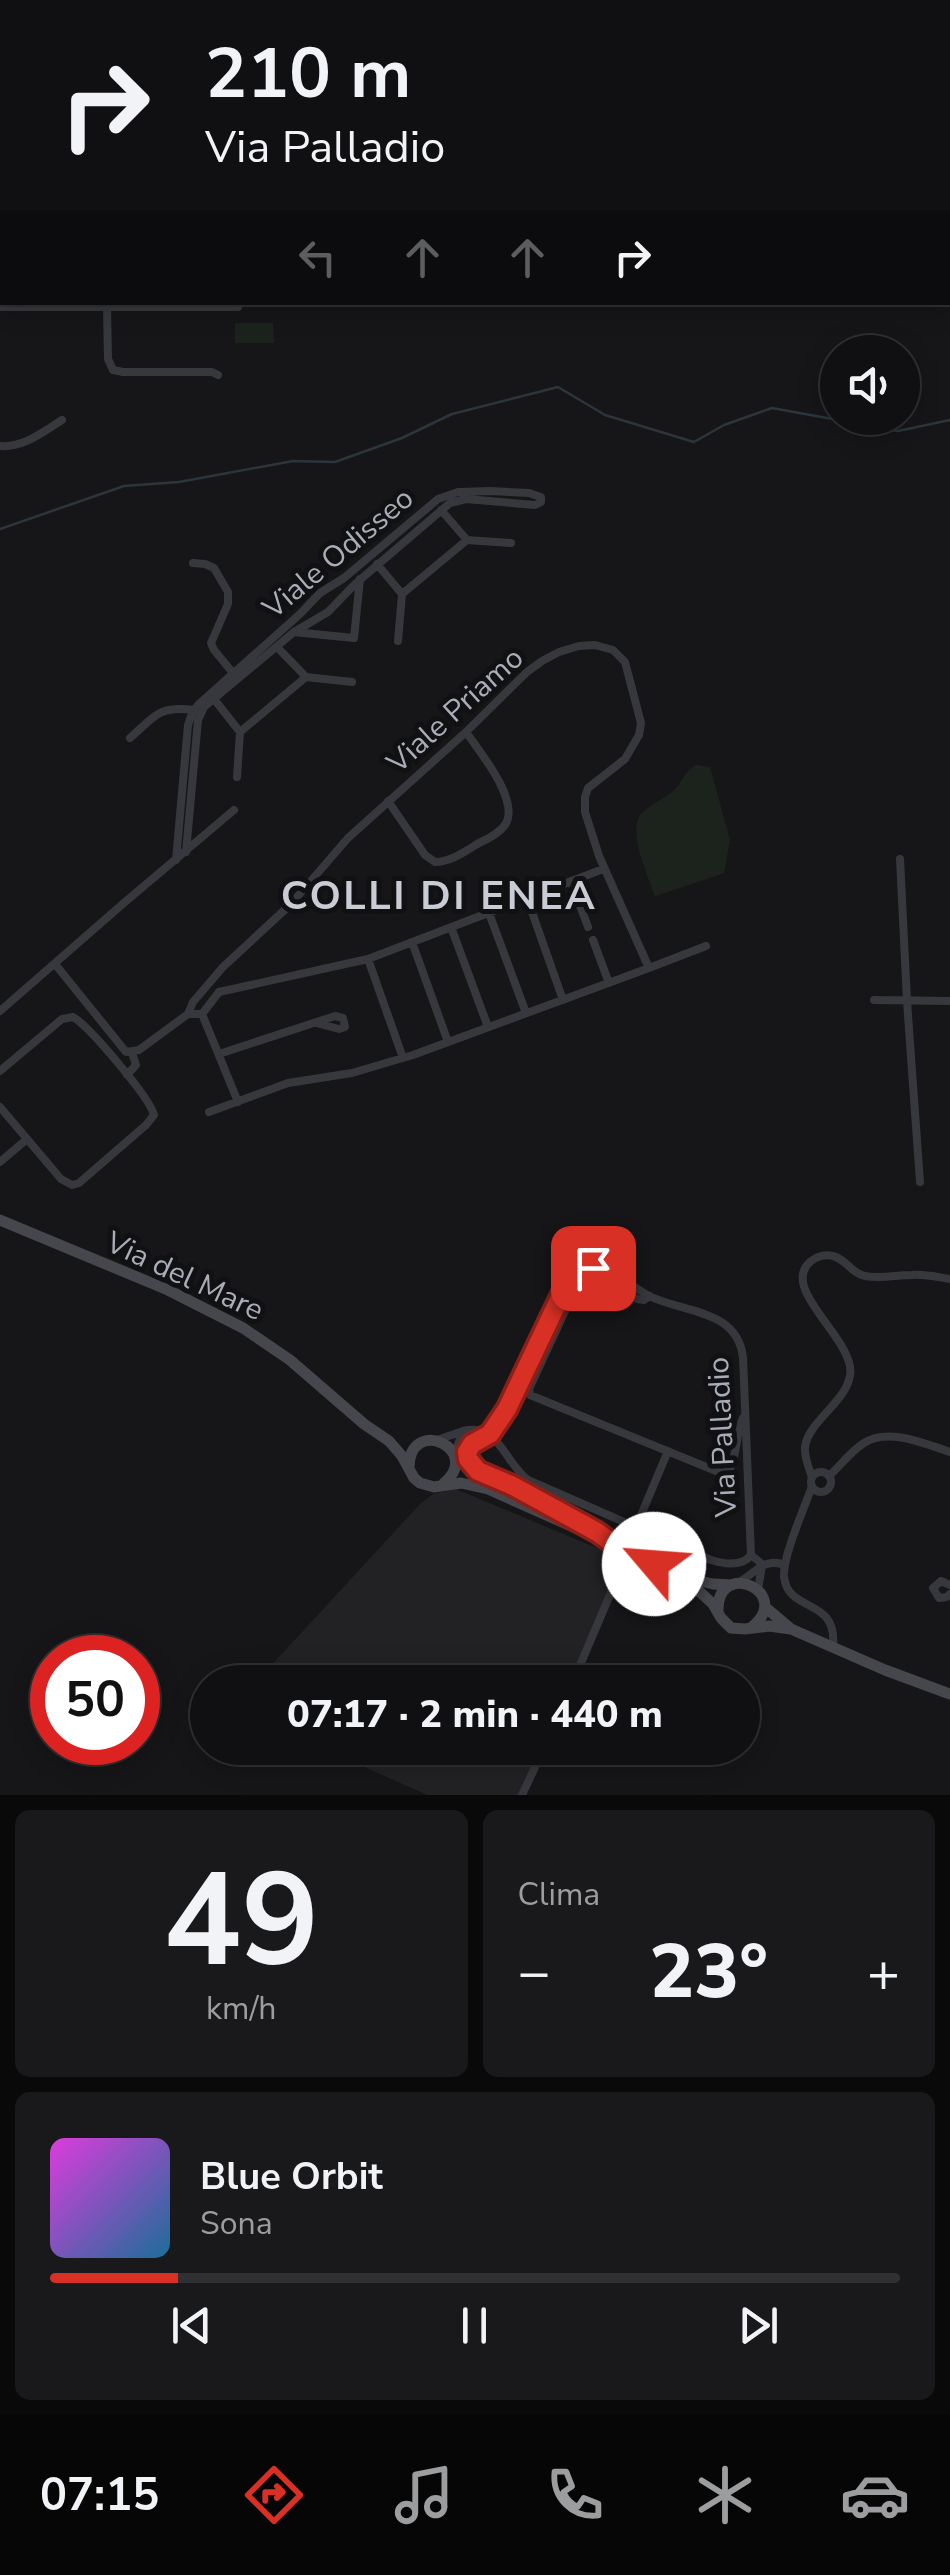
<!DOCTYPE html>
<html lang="it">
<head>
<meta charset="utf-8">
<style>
  body { margin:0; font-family:"Nunito Sans",sans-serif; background:#19191b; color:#f1f3f6; height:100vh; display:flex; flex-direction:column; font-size:38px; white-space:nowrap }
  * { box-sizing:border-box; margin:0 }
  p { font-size:32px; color:#9c9d9f }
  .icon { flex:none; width:55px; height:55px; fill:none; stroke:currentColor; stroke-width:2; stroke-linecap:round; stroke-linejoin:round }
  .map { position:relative; height:1795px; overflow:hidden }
  .sheet { display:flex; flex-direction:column; gap:15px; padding:15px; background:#09090a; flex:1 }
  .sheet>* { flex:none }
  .guide { position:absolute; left:0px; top:0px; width:950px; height:305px; box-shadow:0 5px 25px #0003,0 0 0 2px #303032; background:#101012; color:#f1f3f6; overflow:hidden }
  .fabs { position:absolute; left:820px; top:335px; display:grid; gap:20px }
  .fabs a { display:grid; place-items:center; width:100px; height:100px; border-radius:50%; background:#101012; box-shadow:0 5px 25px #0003,0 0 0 2px #303032; font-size:50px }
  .speed { position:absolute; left:30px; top:1635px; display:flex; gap:20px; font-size:50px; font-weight:700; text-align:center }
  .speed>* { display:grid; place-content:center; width:130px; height:130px; border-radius:50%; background:#101012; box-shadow:0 5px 25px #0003,0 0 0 2px #303032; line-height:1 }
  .speed .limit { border:15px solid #d22; background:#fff; color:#111 }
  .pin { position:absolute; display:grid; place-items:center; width:85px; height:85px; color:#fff; margin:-42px; border-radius:20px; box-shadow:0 5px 15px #0006 }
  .me { position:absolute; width:110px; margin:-55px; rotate:297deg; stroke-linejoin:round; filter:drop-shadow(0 0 8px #0008) }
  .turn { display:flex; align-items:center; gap:35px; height:210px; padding:0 40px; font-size:45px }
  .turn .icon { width:130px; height:130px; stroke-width:2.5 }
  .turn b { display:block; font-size:70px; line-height:85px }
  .lanes { display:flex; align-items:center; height:95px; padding:0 40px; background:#0003; justify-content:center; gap:50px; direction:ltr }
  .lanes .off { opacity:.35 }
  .big { font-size:75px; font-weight:800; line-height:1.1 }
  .sheet .card { flex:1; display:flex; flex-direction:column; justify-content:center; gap:15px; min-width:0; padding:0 35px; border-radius:15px; background:#19191b }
  .sheet .dial { align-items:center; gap:0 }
  .dial b { font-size:130px; line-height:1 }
  .song { display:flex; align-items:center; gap:30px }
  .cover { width:120px; height:120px; border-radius:15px; background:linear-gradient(135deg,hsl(300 70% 55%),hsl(200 70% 35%)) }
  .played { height:10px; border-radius:5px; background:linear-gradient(90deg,#d93025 15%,#303032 15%) }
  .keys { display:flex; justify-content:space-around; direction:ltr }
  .heat { display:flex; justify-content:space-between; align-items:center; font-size:55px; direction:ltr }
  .sheet .tiles { flex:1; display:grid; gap:15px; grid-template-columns:1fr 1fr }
  .card:last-child { grid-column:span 2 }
  .trip { position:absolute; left:190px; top:1665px; width:570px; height:100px; border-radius:50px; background:#101012; box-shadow:0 5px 25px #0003,0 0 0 2px #303032; font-weight:800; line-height:100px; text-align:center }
  .menu { display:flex; height:160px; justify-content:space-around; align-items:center; background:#060607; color:#9c9d9f }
  .menu .icon { width:70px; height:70px }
  .menu .selected { color:#d93025 }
  .menu b { font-size:45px; color:#f1f3f6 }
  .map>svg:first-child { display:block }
</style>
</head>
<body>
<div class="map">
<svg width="950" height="1795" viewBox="0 0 950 1795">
  <rect width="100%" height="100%" fill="#161618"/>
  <!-- built -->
  <path fill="#222225" d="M456 1489 630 1562 575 1682H256L420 1504 433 1494Z
    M322 1748H545L523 1795H427Z"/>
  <!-- green -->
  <path fill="#1c231d" d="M527 0H839L840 2H530Z
    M235 323H273L274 343H235Z
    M696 765 710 767 730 840 724 873 655 896C648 876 626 830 642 813 652 803 666 798 675 789 683 781 685 771 696 765Z"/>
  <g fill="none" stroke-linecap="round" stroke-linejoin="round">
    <!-- stream -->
    <path stroke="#2c353c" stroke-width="2.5" d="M0 529 124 486 179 482 293 461 335 462 402 438 452 414 558 387 605 415 694 442 724 425 772 408 898 431 950 420"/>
    <!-- street -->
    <path stroke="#37383d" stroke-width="8" d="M451 0 453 2
      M37 2V0
      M377 2 380 0
      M948 198 950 195
      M948 225H950
      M0 307H238V302
      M107 307 108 359 113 370 123 372H212L218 375
      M0 446C23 448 43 432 62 420
      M441 510 467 540 511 543
      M193 563 205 564 214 568 228 592V604L211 643 214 650 233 673
      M377 564 402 594 398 641
      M402 594 467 540
      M294 632 354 638 360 579
      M277 647 306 677
      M214 699 240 732 237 777
      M240 732 306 677 352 682
      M130 738C155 716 159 705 194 710
      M388 801 425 855 435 862C451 862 466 851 479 843 488 839 499 833 505 825 521 801 479 751 466 732
      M900 859 907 1001 920 1182
      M176 860 188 725 192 713 199 704 300 614 320 593 344 578 438 499 458 492 491 491 529 493 541 497V502L535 505 466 499 450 503 354 585 328 612 294 632 204 707 198 720 186 852
      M571 881 588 927
      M527 898 563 1000
      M489 913 526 1013
      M451 927 488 1027
      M593 940 609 983
      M412 942 448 1042
      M368 959 403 1058
      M55 964 126 1052 139 1050 188 1014
      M649 968 706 946
      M219 992 368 959 603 869
      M874 1000 950 1001
      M0 1011 125 902 234 810
      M188 1014 193 1002 223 967 291 904 348 838 466 732 527 672 542 661 559 652 579 646 595 645 613 650 625 662 641 723 639 735 625 759 588 788 585 797V812L599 856 649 968 413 1055 352 1073 288 1083 209 1112
      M188 1014H202L219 992
      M202 1014 238 1102
      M219 1054 335 1016 343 1018 345 1027 339 1029 316 1023
      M0 1071 62 1019 73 1017C89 1026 150 1098 154 1115L146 1125 79 1183 72 1185 61 1179 0 1107
      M127 1075 136 1065 132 1053
      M0 1162 27 1139
      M650 1296 644 1300 637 1299C614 1288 593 1264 573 1294L529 1389 530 1395 721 1473 729 1471C738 1454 735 1435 743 1418
      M463 1431C499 1422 504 1462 528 1480L711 1560C724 1564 742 1567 751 1555
      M437 1440 463 1431 454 1455
      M811 1482a10 10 0 1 1 20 0a10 10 0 1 1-20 0Z
      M829 1476C841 1465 851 1451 864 1443 888 1427 926 1444 950 1452
      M812 1477C809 1468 804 1457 805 1447 808 1422 845 1403 850 1376 857 1340 777 1289 811 1261 817 1256 826 1254 833 1256 846 1259 852 1274 865 1276 880 1279 897 1275 912 1275 925 1274 937 1277 950 1279
      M812 1486C805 1507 783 1555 784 1576 787 1614 838 1596 833 1647
      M636 1527 668 1451
      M594 1531 511 1485 478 1471 472 1467 467 1458 472 1444 490 1433 504 1414 566 1285C575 1274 586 1267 601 1269 619 1272 633 1288 649 1296 684 1313 737 1309 743 1357L751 1555 762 1564
      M738 1583C756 1573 763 1557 785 1565
      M950 1585 941 1581 933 1588 939 1598 947 1597 950 1594
      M758 1590 762 1565
      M573 1682 628 1552
      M522 1795 544 1748"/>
    <!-- secondary -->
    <path stroke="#45474d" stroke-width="11" d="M341 2 343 0
      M0 66H2
      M0 75H2
      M0 1220 168 1290 243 1328 290 1360 364 1424 389 1441 402 1456 414 1478 420 1483 434 1487 461 1483 488 1489 616 1546 690 1583 713 1604 721 1618 731 1628 745 1629 769 1626 791 1629
      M409 1468C409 1414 485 1450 443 1484
      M687 1578 713 1584 732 1585
      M765 1607 791 1629 885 1670 950 1694
      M718 1612C716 1557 795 1592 752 1627"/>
  </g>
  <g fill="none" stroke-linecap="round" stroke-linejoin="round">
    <!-- route casing -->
    <g stroke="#8d1f18" stroke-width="25">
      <path id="route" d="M593 1268 576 1275 566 1285 507 1409 490 1434 472 1444 467 1452 468 1459 478 1471 511 1485 597 1532 616 1546 654 1564"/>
    </g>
    <!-- route -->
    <use href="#route" stroke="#d93025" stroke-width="18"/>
  </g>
  <g text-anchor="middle" stroke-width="10" stroke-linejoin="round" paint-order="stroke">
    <!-- street labels -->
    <g font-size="30" fill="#a8adb8" stroke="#111113">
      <text transform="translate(338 553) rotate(-40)" y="10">Viale Odisseo</text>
      <text transform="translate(455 710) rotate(-42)" y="10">Viale Priamo</text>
      <text transform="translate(185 1276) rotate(25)" y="10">Via del Mare</text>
      <text transform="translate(722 1437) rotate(-93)" y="10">Via Palladio</text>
    </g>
    <!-- district labels -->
    <g font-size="40" font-weight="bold" letter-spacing="2.5" fill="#c9ccd4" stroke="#111113">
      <text x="439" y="909">COLLI DI ENEA</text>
    </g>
  </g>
</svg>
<div class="fabs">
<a><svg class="icon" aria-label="sound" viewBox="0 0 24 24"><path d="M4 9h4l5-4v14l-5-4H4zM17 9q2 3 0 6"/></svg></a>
</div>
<div class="speed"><div class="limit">50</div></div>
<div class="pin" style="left:593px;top:1268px;background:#d93025"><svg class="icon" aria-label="arrive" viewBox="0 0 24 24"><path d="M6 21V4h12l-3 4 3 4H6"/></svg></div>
<svg class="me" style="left:654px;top:1564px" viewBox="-20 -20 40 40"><circle r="19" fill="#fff"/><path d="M0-13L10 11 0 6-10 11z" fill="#d93025"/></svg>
<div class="trip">07:17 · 2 min · 440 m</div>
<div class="guide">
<div class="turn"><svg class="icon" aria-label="right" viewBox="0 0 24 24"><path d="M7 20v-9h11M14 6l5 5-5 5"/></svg><div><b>210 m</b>Via Palladio</div></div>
<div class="lanes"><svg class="icon off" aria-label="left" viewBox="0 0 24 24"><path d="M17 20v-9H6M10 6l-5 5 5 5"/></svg><svg class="icon off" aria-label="ahead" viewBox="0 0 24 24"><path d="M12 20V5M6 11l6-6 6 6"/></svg><svg class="icon off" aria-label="ahead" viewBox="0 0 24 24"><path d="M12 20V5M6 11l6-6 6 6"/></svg><svg class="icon" aria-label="right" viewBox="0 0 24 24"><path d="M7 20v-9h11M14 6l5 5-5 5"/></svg></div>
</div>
</div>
<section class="sheet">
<div class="tiles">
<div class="card dial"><b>49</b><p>km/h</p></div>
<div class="card"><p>Clima</p>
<div class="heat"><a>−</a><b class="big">23°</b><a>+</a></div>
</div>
<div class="card">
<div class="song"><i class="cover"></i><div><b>Blue Orbit</b><p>Sona</p></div></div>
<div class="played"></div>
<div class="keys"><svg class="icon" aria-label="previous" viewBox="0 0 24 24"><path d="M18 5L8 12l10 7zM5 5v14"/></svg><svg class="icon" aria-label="pause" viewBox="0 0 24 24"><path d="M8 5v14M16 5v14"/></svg><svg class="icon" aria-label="next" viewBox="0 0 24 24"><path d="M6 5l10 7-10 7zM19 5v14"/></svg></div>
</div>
</div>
</section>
<nav class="menu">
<b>07:15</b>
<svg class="icon selected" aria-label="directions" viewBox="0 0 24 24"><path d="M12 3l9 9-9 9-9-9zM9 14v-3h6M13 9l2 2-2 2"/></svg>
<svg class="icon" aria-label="music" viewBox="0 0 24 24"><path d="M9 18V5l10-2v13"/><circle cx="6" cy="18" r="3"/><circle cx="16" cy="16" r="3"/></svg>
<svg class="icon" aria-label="phone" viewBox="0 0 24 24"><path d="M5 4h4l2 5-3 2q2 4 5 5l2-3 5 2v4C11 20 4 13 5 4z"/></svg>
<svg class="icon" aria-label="climate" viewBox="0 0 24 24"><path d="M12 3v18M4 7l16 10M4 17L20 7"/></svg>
<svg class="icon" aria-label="car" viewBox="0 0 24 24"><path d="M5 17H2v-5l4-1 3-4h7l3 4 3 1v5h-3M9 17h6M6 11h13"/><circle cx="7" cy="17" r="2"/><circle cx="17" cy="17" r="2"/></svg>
</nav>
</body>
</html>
